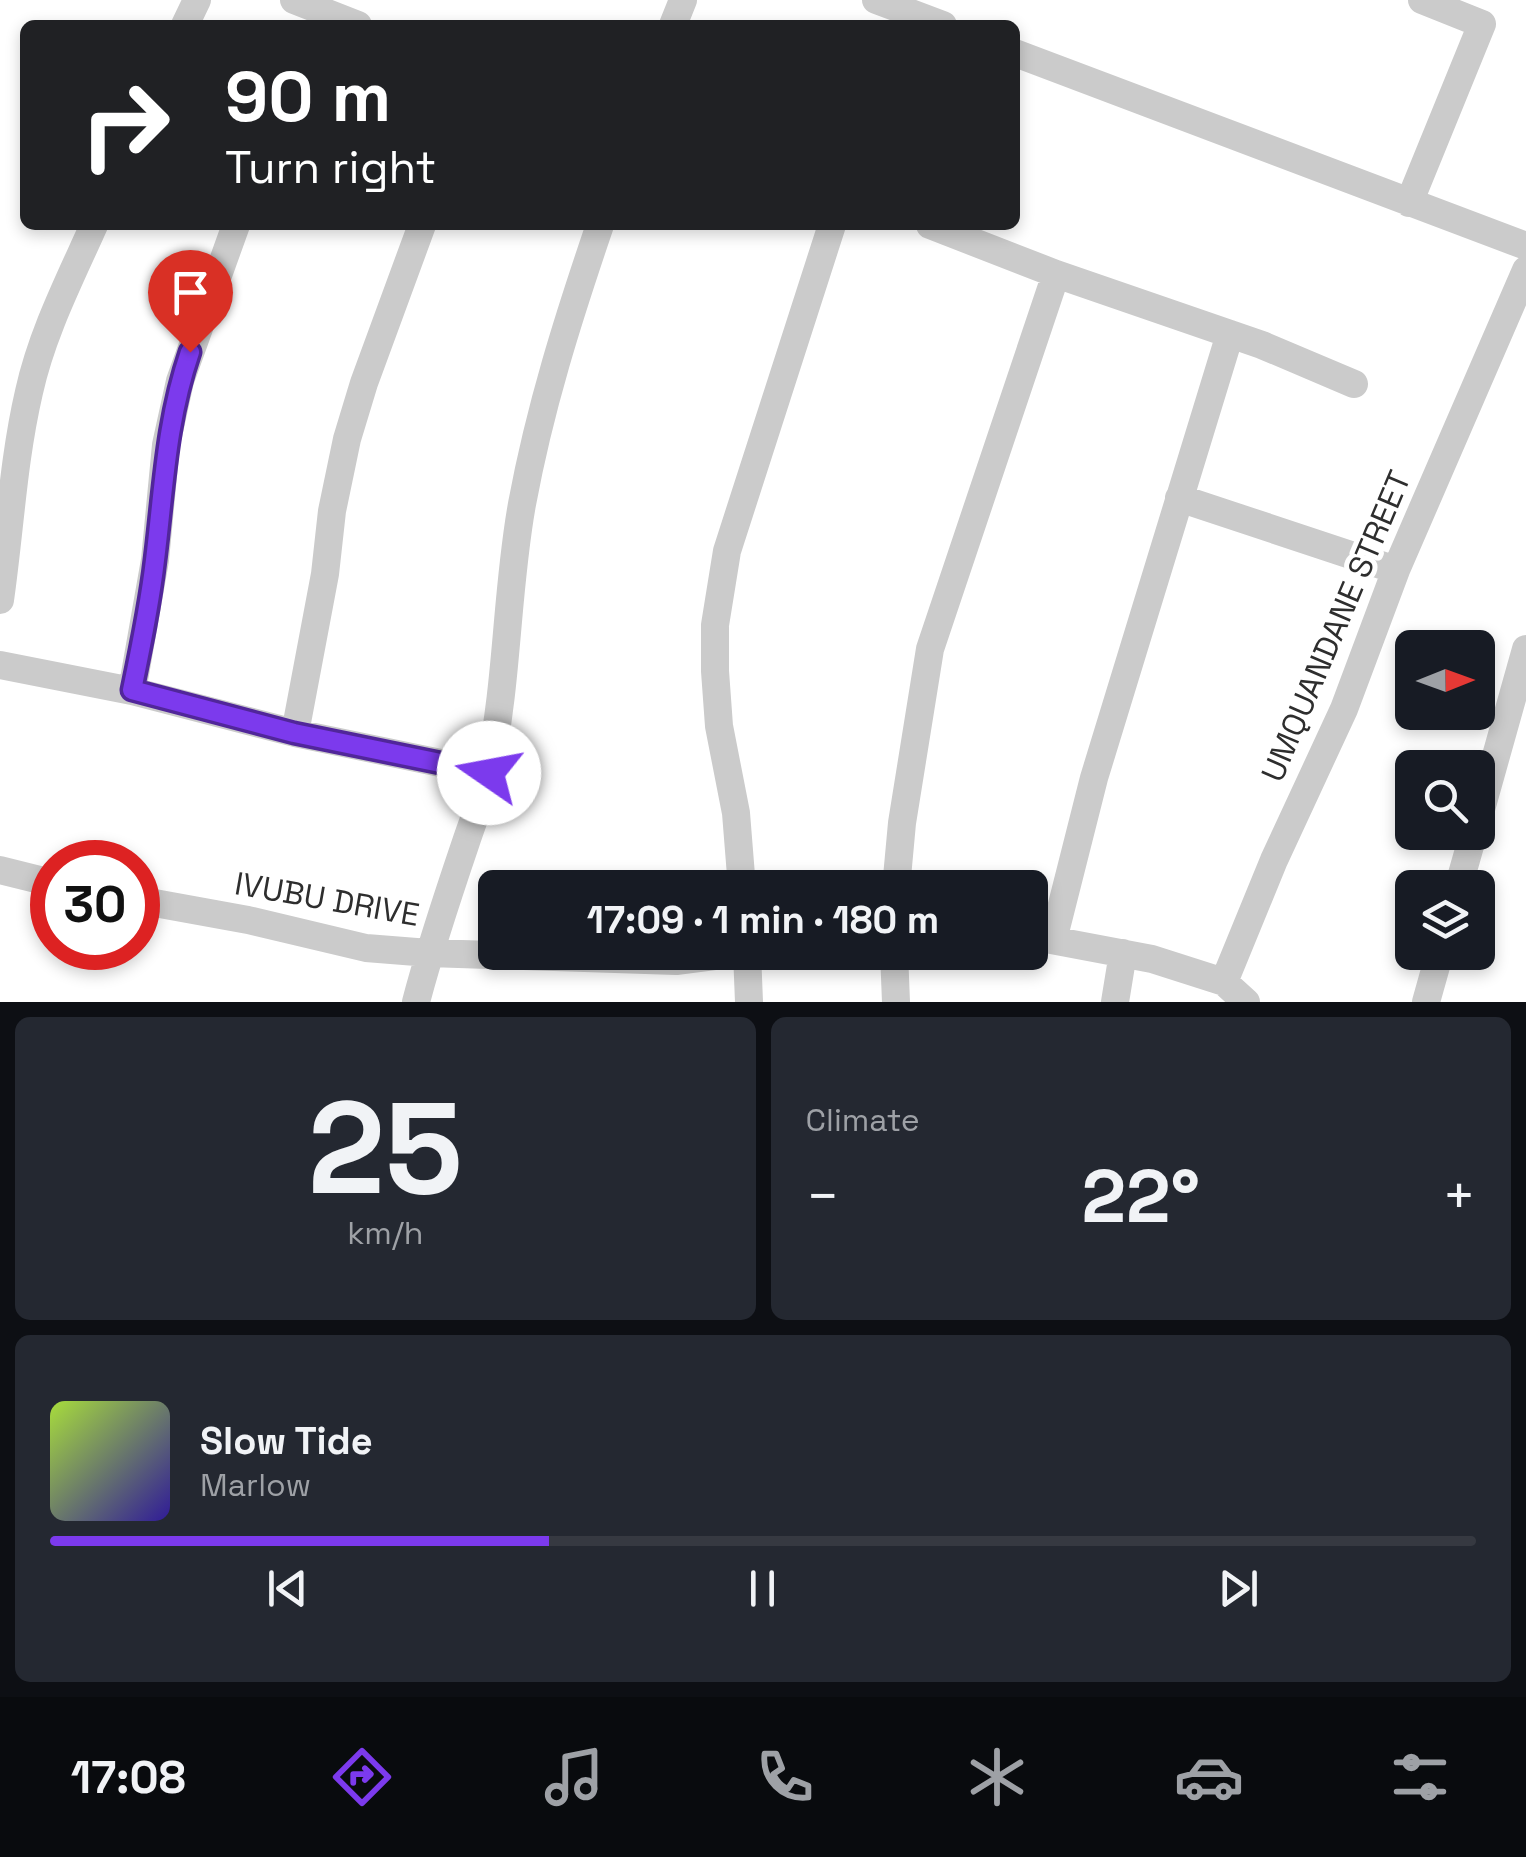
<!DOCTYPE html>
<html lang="en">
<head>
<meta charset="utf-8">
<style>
  body { margin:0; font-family:"Space Grotesk",sans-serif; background:#242831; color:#f1f3f6; height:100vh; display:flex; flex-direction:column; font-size:38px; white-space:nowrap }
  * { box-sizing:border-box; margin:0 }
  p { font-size:32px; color:#9ea1a6 }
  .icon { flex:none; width:55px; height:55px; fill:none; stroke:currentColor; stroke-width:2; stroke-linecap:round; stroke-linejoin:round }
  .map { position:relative; height:1002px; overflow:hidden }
  .drawer { display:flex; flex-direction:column; gap:15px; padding:15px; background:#0d0f14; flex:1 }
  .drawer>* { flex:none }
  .banner { position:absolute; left:20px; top:20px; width:1000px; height:210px; border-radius:15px; box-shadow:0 5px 15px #0003; background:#202124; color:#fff; overflow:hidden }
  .needle { width:65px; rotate:89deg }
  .tools { position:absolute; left:1395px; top:630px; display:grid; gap:20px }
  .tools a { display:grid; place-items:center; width:100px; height:100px; border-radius:15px; background:#171b24; box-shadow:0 5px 15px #0003; font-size:50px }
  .speed { position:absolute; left:30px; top:840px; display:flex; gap:20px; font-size:50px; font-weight:700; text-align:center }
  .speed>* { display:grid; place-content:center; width:130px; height:130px; border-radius:50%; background:#171b24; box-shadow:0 5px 15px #0003; line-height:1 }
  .speed .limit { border:15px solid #d22; background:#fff; color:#111 }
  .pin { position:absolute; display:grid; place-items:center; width:85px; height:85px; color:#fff; margin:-102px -42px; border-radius:50% 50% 50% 0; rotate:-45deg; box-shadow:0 0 10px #0007 }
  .pin .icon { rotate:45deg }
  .me { position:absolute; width:110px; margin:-55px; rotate:282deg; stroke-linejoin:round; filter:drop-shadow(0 0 8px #0008) }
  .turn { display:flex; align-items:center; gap:35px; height:210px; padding:0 40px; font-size:45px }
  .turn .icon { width:130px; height:130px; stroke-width:2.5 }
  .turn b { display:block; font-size:70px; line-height:85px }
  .big { font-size:75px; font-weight:700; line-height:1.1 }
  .drawer .card { flex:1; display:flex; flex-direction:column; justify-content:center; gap:15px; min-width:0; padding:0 35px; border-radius:15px; background:#242831 }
  .drawer .dial { align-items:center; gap:0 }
  .dial b { font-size:130px; line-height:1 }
  .song { display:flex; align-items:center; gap:30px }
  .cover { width:120px; height:120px; border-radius:15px; background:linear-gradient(135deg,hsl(80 70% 55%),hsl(250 70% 35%)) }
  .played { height:10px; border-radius:5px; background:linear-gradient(90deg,#7c3aed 35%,#363941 35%) }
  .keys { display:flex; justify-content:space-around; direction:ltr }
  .heat { display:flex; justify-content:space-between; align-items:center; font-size:55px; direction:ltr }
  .drawer .tiles { flex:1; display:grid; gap:15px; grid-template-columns:1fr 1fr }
  .card:last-child { grid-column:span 2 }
  .trip { position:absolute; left:478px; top:870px; width:570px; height:100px; border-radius:15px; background:#171b24; box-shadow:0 5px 15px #0003; font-weight:700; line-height:100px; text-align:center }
  .tabs { display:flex; height:160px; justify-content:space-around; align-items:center; background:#090b0e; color:#9ea1a6 }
  .tabs .icon { width:70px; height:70px }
  .tabs .on { color:#7c3aed }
  .tabs b { font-size:45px; color:#f1f3f6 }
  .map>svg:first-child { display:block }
</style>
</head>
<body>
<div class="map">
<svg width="1526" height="1002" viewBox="0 0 1526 1002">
  <rect width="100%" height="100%" fill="#fff"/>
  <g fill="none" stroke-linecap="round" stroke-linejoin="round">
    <!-- minor -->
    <path stroke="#cbcbcb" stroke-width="28" d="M294 0 358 25
      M876 0 943 25
      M185 25 197 0
      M673 25 683 0
      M1015 53 1526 246
      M1409 203 1482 24 1422 0
      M930 225 1056 274 1262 345 1354 384
      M1179 498 1396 570
      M0 600C10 530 13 461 29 392 42 333 70 279 94 225
      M0 665 132 691 295 733 489 773
      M132 691 155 560 166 445 180 381 236 225
      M295 733 325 574 332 511 347 439 364 383 422 225
      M1478 820 1526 649
      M0 870 52 883
      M742 888 736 813 719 726 715 671V625L727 551 832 225
      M896 888 902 823 930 649 1056 274
      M1458 888 1474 832
      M138 900 248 920 366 948 429 953 676 961 745 952
      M1030 936 1152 959 1224 982 1246 1002
      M1053 940 1094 778 1230 334
      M747 952 749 1002
      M894 952 896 1002
      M1224 982 1274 860 1344 709 1396 570 1526 270
      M416 1002C430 948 448 895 466 842 474 818 484 794 489 769 508 682 506 592 522 504 540 407 568 319 600 225
      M1115 1002 1123 953
      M1426 1002 1440 952"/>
  </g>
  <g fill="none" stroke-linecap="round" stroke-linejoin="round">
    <!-- route casing -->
    <g stroke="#51269a" stroke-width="25">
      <path id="route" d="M190 352C166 422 164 488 155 560 150 604 141 647 132 690L294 733 489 773"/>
    </g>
    <!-- route -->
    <use href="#route" stroke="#7c3aed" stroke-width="18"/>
  </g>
  <g text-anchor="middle" stroke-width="10" stroke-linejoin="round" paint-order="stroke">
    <!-- street labels -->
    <g font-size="32" fill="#2e2e2e" stroke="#fff">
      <text transform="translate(1336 626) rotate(-67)" y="11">UMQUANDANE STREET</text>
      <text transform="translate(327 899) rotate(10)" y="11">IVUBU DRIVE</text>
    </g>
  </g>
</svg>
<div class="tools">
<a><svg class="needle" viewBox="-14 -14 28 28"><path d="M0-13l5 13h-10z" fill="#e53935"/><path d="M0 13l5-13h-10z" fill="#9ea1a6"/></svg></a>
<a><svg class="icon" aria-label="search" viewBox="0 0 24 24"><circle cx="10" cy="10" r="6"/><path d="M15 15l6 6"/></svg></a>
<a><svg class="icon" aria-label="layers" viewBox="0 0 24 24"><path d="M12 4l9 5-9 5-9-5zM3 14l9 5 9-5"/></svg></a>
</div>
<div class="speed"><div class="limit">30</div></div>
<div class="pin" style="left:190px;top:352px;background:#d93025"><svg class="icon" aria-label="arrive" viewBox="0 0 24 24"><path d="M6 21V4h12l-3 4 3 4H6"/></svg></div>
<svg class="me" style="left:489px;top:773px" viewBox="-20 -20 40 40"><circle r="19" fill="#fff"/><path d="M0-13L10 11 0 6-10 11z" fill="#7c3aed"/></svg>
<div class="trip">17:09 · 1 min · 180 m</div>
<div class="banner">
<div class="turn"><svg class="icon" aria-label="right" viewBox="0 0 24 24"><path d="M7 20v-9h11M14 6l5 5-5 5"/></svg><div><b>90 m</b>Turn right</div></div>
</div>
</div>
<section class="drawer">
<div class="tiles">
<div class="card dial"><b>25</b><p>km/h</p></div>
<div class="card"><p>Climate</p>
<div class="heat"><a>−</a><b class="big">22°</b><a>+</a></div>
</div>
<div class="card">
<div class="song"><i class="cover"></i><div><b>Slow Tide</b><p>Marlow</p></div></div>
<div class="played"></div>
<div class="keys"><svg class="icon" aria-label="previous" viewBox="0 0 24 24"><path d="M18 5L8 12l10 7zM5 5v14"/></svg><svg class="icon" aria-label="pause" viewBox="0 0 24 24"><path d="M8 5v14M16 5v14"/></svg><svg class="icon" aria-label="next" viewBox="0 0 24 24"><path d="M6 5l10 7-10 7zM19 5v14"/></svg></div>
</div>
</div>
</section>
<nav class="tabs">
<b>17:08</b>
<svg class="icon on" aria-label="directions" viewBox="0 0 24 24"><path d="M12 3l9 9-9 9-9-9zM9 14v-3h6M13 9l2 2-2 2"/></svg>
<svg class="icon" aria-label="music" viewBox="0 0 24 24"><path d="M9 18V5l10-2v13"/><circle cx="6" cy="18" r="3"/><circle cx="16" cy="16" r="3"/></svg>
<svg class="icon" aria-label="phone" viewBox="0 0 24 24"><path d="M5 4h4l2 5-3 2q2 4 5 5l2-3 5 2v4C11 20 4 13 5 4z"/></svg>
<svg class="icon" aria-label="climate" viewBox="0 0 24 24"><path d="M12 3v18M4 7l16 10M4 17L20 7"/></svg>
<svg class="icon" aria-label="car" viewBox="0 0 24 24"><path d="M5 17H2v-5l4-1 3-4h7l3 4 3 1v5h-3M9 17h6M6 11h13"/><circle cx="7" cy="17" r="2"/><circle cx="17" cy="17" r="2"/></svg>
<svg class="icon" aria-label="filters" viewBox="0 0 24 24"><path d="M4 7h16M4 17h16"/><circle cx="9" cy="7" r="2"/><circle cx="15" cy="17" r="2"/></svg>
</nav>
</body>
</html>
